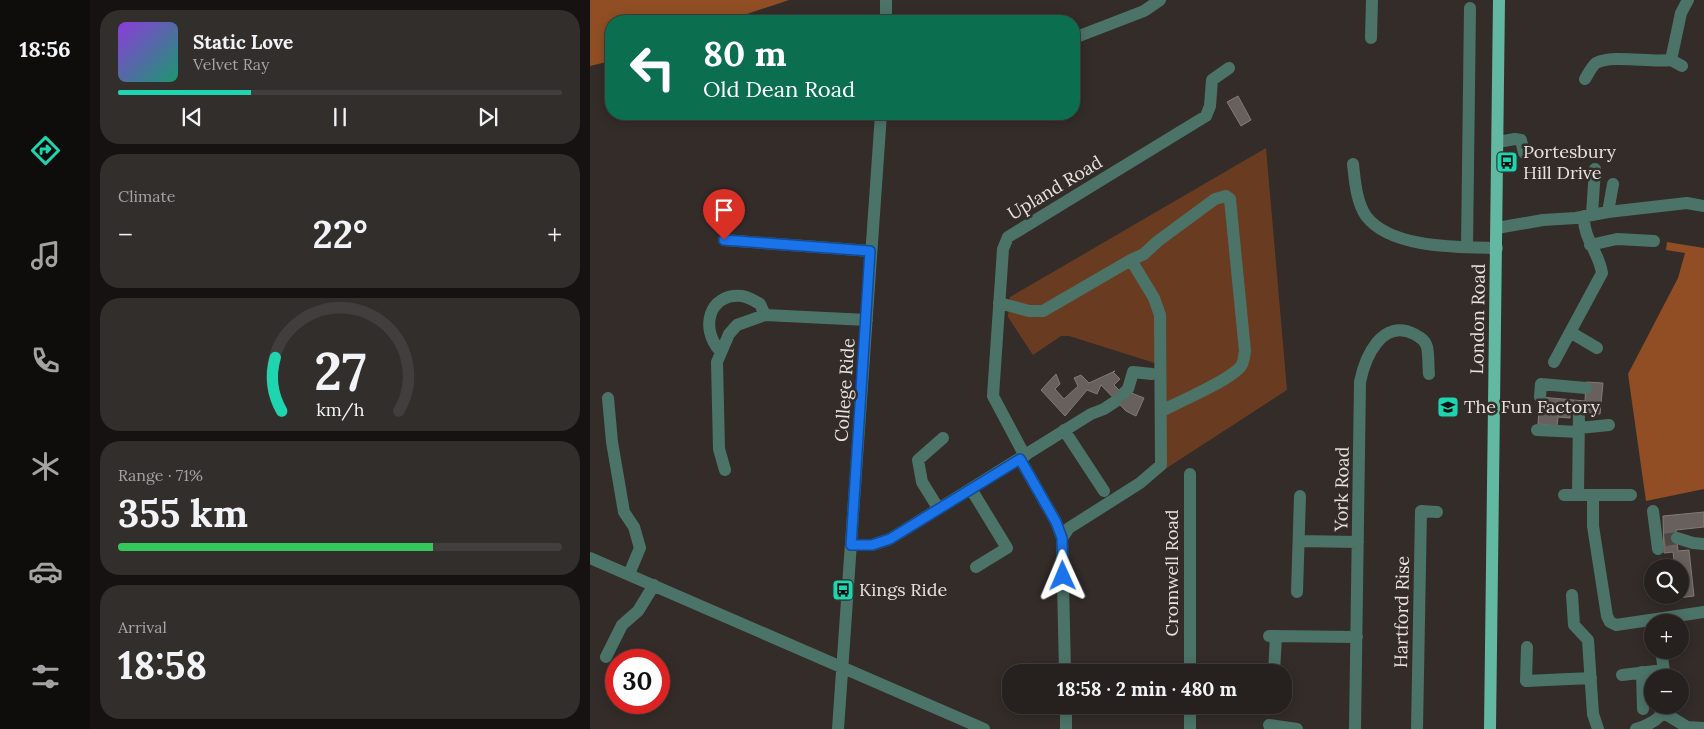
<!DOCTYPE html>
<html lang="en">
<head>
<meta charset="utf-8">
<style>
  body { margin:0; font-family:Lora,serif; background:#322e2c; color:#f1f3f6; height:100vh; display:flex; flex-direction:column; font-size:19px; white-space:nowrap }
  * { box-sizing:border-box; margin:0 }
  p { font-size:16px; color:#a4a3a4 }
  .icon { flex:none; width:28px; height:28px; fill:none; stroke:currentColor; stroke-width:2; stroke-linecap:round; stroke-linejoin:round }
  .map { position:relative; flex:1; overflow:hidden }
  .details { display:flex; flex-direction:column; gap:10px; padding:10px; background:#151211; width:500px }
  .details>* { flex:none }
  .top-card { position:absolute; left:15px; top:15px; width:475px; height:105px; border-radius:20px; box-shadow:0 2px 12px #0003,0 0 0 1px #423e3d; background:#0b6e4f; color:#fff; overflow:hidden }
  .buttons { position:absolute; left:1054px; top:559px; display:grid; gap:10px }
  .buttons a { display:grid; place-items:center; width:45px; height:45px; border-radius:50%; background:#26211f; box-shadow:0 2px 12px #0003,0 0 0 1px #423e3d; font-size:25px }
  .speed { position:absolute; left:15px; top:649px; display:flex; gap:10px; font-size:25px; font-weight:700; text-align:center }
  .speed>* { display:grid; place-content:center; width:65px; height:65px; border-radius:50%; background:#26211f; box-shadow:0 2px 12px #0003,0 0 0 1px #423e3d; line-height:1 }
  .speed .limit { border:8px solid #d22; background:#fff; color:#111 }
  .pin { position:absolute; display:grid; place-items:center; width:42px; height:42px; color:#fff; margin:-51px -21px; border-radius:50% 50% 50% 0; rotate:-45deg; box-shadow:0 0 5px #0007 }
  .pin .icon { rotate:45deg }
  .me { position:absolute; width:55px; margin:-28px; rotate:359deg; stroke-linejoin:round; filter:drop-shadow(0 0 4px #0008) }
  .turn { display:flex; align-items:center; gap:18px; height:105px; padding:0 15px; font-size:22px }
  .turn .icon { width:65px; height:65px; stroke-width:2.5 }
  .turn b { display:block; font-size:35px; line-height:42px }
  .big { font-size:38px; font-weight:700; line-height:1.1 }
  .details .card { flex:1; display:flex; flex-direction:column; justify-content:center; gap:8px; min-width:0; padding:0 18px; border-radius:20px; background:#322e2c }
  .details .dial { align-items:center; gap:0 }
  .dial svg { height:130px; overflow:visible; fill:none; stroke:#423e3d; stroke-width:7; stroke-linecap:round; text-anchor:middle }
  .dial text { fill:#f1f3f6; stroke:none }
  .song { display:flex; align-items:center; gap:15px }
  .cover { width:60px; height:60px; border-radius:8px; background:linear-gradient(135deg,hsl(270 70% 55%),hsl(160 70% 35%)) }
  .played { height:5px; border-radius:2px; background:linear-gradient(90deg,#1fd5b0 30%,#423e3d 30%) }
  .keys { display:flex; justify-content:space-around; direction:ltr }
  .heat { display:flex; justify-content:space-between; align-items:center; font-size:28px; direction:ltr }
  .charge { height:8px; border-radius:4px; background:linear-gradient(90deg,#34c759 71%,#423e3d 0) }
  .trip { position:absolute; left:412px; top:664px; width:290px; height:50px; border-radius:20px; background:#26211f; box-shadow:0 2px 12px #0003,0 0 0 1px #423e3d; font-weight:700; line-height:50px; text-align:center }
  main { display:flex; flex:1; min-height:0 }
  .tab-bar { display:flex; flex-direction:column; width:90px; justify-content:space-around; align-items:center; background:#0f0d0c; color:#a4a3a4 }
  .tab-bar .icon { width:35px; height:35px }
  .tab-bar .selected { color:#1fd5b0 }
  .tab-bar b { font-size:22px; color:#f1f3f6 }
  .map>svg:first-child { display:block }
</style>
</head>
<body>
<main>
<nav class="tab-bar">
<b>18:56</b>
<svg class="icon selected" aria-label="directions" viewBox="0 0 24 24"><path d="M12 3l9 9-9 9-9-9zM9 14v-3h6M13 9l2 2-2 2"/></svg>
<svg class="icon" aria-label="music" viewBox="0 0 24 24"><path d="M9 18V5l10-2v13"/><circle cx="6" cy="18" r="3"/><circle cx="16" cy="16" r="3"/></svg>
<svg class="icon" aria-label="phone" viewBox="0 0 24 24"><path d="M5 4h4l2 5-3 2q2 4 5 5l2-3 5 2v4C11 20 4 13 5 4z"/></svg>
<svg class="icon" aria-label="climate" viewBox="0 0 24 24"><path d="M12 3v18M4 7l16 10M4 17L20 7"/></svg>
<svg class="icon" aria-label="car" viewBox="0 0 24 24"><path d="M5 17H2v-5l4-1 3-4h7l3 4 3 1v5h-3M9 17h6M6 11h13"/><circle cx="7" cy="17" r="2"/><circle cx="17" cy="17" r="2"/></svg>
<svg class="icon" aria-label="filters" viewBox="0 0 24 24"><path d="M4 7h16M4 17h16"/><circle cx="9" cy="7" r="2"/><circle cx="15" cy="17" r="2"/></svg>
</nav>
<section class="details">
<div class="card">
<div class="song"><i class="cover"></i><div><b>Static Love</b><p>Velvet Ray</p></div></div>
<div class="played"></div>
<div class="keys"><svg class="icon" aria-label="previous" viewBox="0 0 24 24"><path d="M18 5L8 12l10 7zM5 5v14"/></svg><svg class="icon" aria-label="pause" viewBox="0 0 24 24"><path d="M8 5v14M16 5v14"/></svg><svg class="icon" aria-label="next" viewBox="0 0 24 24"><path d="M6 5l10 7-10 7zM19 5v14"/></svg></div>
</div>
<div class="card"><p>Climate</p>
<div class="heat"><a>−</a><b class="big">22°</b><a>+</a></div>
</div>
<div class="card dial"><svg viewBox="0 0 100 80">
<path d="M14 69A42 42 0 1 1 86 69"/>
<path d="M14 69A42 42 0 0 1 10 36" stroke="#1fd5b0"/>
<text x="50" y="56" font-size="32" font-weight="700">27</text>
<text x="50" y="72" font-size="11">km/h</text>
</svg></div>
<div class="card"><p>Range · 71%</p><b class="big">355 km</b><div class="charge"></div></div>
<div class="card"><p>Arrival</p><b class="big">18:58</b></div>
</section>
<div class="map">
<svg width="1114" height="729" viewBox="0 0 1114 729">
  <rect width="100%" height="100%" fill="#332c29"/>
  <!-- green -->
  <path fill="#693c22" d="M676 148 697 390 569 473 568 364 479 336H471L443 355 418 317 420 297Z"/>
  <!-- forest -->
  <path fill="#914e24" d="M0 0H199L136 21H21V61L0 66Z
    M1077 242 1114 248V489L1056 501 1038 374 1088 278 1095 253 1076 250Z"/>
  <!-- building -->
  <path fill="#67605c" stroke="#827a76" d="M648 96 661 120 651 126 637 102Z
    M525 371 523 372 530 379 524 385 537 398 539 392 554 398 546 416 536 411 511 385 507 394 497 390 475 416 451 390 466 374 470 384 465 389 474 399 488 386 484 378 491 375 499 383Z
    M996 382 1013 383 1010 414 980 411V418L968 417 967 426 948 424 950 397 995 401Z
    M1114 512V527L1086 530 1088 551 1099 550 1104 596 1088 598 1090 568H1085L1083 552 1074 553 1073 516Z"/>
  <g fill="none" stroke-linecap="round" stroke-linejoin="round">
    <!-- minor-tunnel -->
    <path stroke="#4e4744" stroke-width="12" stroke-dasharray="12 6" stroke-linecap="butt" d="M989 412 990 401
      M1075 540 1087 538"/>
    <!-- minor -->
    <path stroke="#4c7368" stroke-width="12" d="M296 21V0
      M484 38 554 11 570 0
      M781 38 782 0
      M1081 60 1092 66
      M995 79C998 74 1002 66 1006 63 1023 54 1060 63 1081 60L1091 13 1098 0
      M908 142 925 139 931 140 934 153
      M763 164C765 181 766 201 776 216 801 249 869 247 907 248
      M1018 212 1023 184
      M1002 214 1005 169
      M907 228 953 220 986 218 1018 212 1097 203 1114 206
      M134 240 280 251
      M1000 245 1027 239 1064 241
      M877 247 880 8
      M541 260 554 254 568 241 625 199 636 196 640 199 655 351C654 356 654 362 651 366 641 380 589 402 571 411
      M409 303 439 311H453L541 260 564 298 570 315 571 465 550 483 479 528 472 538
      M980 332 1007 348
      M130 351C110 329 118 293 152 296 158 297 165 301 170 304L175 315
      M964 362 1012 273C1009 252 993 239 994 216
      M533 394 538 389 543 372 562 374
      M950 397 951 384 996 388
      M18 398 22 442 34 512 44 527 50 548 39 574
      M989 428 1019 425
      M474 430 514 491
      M947 430 989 432
      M435 456 403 396 413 249 418 237 616 116 620 106 622 80 639 68
      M430 459 466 522 472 538 475 672
      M135 470 129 449 127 362 139 334 147 325 175 315 277 320
      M600 474V672
      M381 489 417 548 386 567
      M988 494 989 412
      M974 495H1041
      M1003 496V526L1017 616 1020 622 1026 625 1114 612
      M348 508 332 482 328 460 353 438
      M1063 511 1068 549
      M1087 538 1103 543 1114 544
      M709 541 768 542
      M261 545H282L300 539 501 414 514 409 526 401
      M0 558 394 729
      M707 592 710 496
      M982 595 984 625 998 640 1003 714 1008 729
      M679 636 767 637
      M937 647 936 681 1001 678
      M1071 650 1075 678
      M16 657 32 625 48 611 64 585
      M684 672 686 636
      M1052 672 1053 709
      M1032 675 1074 670
      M476 705V729
      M600 705V729
      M1074 713 1097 727 1114 728
      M679 725 707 729
      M248 729 291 114
      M765 729 770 382C775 357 792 318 824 334 830 337 835 340 837 347 839 356 838 366 839 374
      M827 729 831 511 847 512
      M1046 729C1059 725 1072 719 1076 706"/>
    <!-- major -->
    <path stroke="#63b8a1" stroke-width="12" d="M900 729 909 0"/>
  </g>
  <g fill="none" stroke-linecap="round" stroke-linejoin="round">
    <!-- route casing -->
    <g stroke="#114b97" stroke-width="12">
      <path id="route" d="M134 240 280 251 261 545H282L300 539 430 459 466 522 472 538 473 576"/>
    </g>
    <!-- route -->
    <use href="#route" stroke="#1a73e8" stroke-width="9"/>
  </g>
  <!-- icons -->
  <defs>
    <g id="bus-square" transform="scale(1.125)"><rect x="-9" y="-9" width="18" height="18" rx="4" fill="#1fd5b0" stroke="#332c29"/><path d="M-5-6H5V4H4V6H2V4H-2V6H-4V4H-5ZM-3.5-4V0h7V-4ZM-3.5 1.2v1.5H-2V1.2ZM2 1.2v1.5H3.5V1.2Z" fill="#111"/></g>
    <g id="school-square" transform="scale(1.125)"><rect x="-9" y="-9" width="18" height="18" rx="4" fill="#1fd5b0" stroke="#332c29"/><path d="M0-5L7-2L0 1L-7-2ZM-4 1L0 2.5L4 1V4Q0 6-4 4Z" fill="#111"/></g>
  </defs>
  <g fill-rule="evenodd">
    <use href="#bus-square" x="917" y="162"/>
    <use href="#school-square" x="858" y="407"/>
    <use href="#bus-square" x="253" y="590"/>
  </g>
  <g text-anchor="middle" stroke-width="5" stroke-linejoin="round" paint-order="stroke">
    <!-- poi labels -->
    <g font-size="18" fill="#e7e2e0" stroke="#332c29" text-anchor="start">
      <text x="933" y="158">Portesbury<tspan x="933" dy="21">Hill Drive</tspan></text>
      <text x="874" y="413">The Fun Factory</text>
      <text x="269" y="596">Kings Ride</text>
    </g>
    <!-- street labels -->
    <g font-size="18" fill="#e7e2e0" stroke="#332c29">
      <text transform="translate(465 188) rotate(-31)" y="6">Upland Road</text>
      <text transform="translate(888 319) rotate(-89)" y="6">London Road</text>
      <text transform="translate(255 390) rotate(-86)" y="6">College Ride</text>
      <text transform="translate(752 489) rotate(-89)" y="6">York Road</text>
      <text transform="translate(582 573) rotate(-90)" y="6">Cromwell Road</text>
      <text transform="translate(812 612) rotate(-89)" y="6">Hartford Rise</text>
    </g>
  </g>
</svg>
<div class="buttons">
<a><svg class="icon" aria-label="search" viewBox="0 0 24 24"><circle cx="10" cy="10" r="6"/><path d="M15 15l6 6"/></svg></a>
<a>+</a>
<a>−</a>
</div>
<div class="speed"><div class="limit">30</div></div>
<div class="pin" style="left:134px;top:240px;background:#d93025"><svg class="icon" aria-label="arrive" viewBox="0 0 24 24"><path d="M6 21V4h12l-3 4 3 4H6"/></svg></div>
<svg class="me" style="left:473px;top:576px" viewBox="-20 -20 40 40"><path d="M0-17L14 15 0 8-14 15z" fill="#1a73e8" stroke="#fff" stroke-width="4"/></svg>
<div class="trip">18:58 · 2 min · 480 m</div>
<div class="top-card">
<div class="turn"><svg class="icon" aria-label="left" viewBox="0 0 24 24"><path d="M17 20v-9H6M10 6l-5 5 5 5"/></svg><div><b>80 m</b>Old Dean Road</div></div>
</div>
</div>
</main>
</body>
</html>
